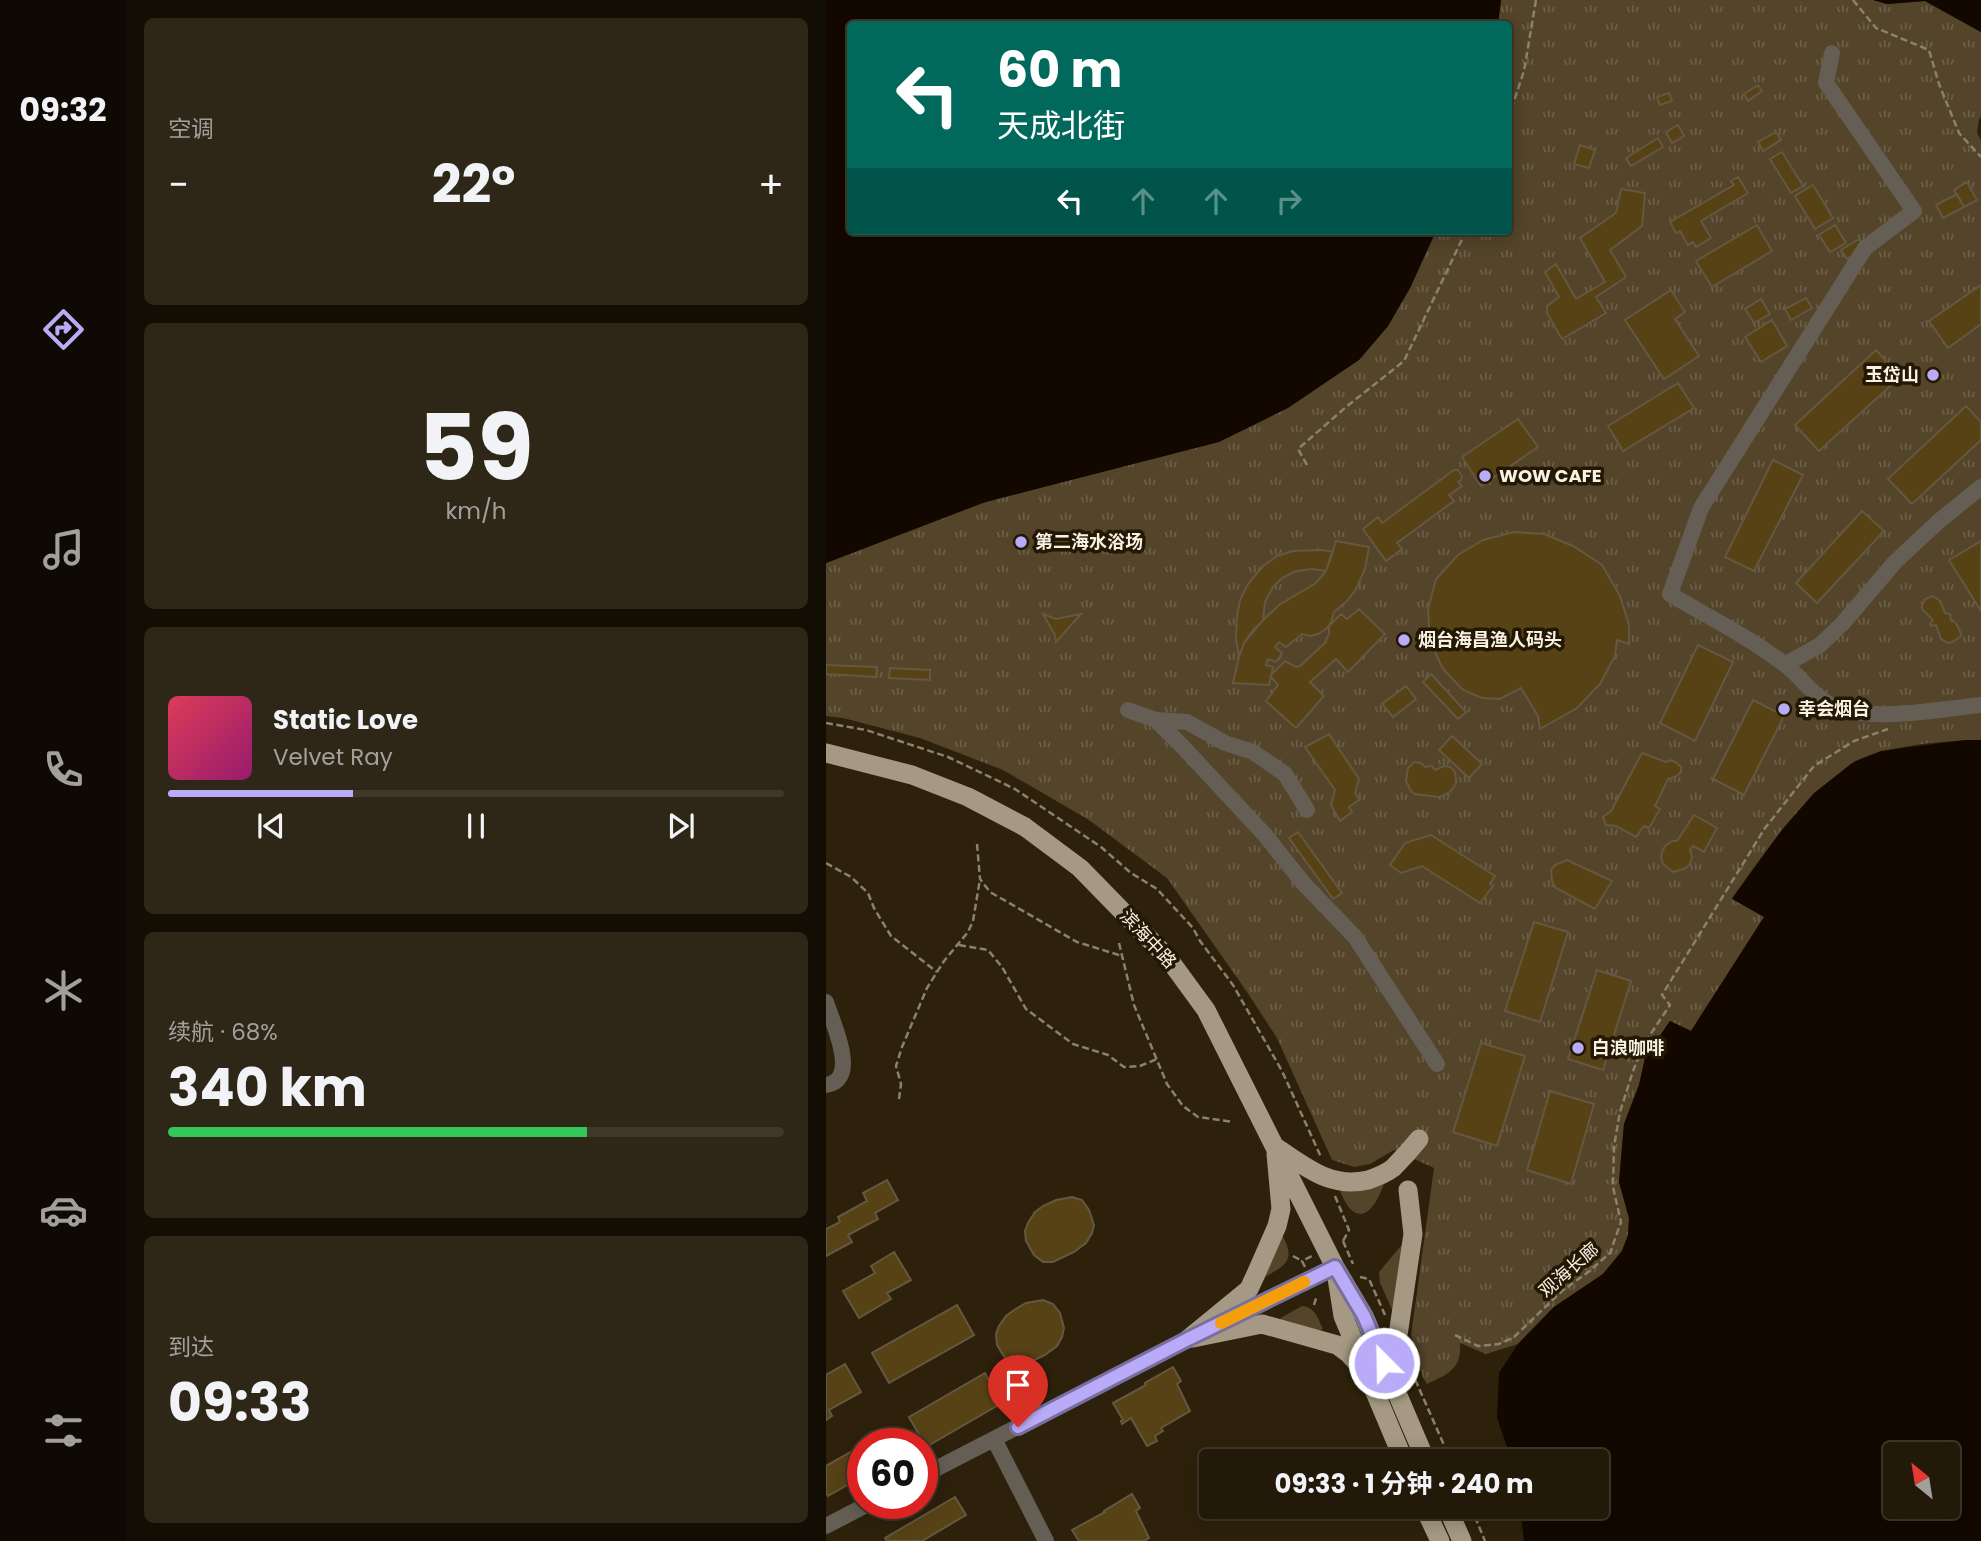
<!DOCTYPE html>
<html lang="zh">
<head>
<meta charset="utf-8">
<style>
  body { margin:0; font-family:Poppins,"Noto Sans SC",sans-serif; background:#2e2616; color:#f1f3f6; height:100vh; display:flex; flex-direction:column; font-size:26px; white-space:nowrap }
  * { box-sizing:border-box; margin:0 }
  p { font-size:23px; color:#a2a09c }
  .icon { flex:none; width:38px; height:38px; fill:none; stroke:currentColor; stroke-width:2; stroke-linecap:round; stroke-linejoin:round }
  .map { position:relative; flex:1; overflow:hidden }
  .sheet { display:flex; flex-direction:column; gap:18px; padding:18px; background:#130e04; width:700px }
  .sheet>* { flex:none }
  .hud { position:absolute; left:21px; top:21px; width:665px; height:214px; border-radius:7px; box-shadow:0 4px 18px #0003,0 0 0 2px #3f3829; background:#00695c; color:#fff; overflow:hidden }
  .needle { width:46px; rotate:330deg }
  .fabs { position:absolute; left:1057px; top:1442px; display:grid; gap:14px }
  .fabs a { display:grid; place-items:center; width:77px; height:77px; border-radius:7px; background:#221908; box-shadow:0 4px 18px #0003,0 0 0 2px #3f3829; font-size:35px }
  .speed { position:absolute; left:21px; top:1428px; display:flex; gap:14px; font-size:35px; font-weight:700; text-align:center }
  .speed>* { display:grid; place-content:center; width:91px; height:91px; border-radius:50%; background:#221908; box-shadow:0 4px 18px #0003,0 0 0 2px #3f3829; line-height:1 }
  .speed .limit { border:10px solid #d22; background:#fff; color:#111 }
  .pin { position:absolute; display:grid; place-items:center; width:60px; height:60px; color:#fff; margin:-72px -30px; border-radius:50% 50% 50% 0; rotate:-45deg; box-shadow:0 0 7px #0007 }
  .pin .icon { rotate:45deg }
  .me { position:absolute; width:77px; margin:-38px; rotate:337deg; stroke-linejoin:round; filter:drop-shadow(0 0 5px #0008) }
  .turn { display:flex; align-items:center; gap:24px; height:147px; padding:0 35px; font-size:32px }
  .turn .icon { width:91px; height:91px; stroke-width:2.5 }
  .turn b { display:block; font-size:49px; line-height:60px }
  .lanes { display:flex; align-items:center; height:66px; padding:0 35px; background:#0003; justify-content:center; gap:35px; direction:ltr }
  .lanes .off { opacity:.35 }
  .big { font-size:52px; font-weight:700; line-height:1.1 }
  .sheet .card { flex:1; display:flex; flex-direction:column; justify-content:center; gap:10px; min-width:0; padding:0 24px; border-radius:10px; background:#2e2616 }
  .sheet .dial { align-items:center; gap:0 }
  .dial b { font-size:91px; line-height:1 }
  .song { display:flex; align-items:center; gap:21px }
  .cover { width:84px; height:84px; border-radius:10px; background:linear-gradient(135deg,hsl(350 70% 55%),hsl(320 70% 35%)) }
  .played { height:7px; border-radius:4px; background:linear-gradient(90deg,#b9abf7 30%,#3f3829 30%) }
  .keys { display:flex; justify-content:space-around; direction:ltr }
  .heat { display:flex; justify-content:space-between; align-items:center; font-size:38px; direction:ltr }
  .charge { height:10px; border-radius:5px; background:linear-gradient(90deg,#34c759 68%,#3f3829 0) }
  .trip { position:absolute; left:373px; top:1449px; width:410px; height:70px; border-radius:7px; background:#221908; box-shadow:0 4px 18px #0003,0 0 0 2px #3f3829; font-weight:700; line-height:70px; text-align:center }
  main { display:flex; flex:1; min-height:0 }
  .dock { display:flex; flex-direction:column; width:126px; justify-content:space-around; align-items:center; background:#0e0a03; color:#a2a09c }
  .dock .icon { width:49px; height:49px }
  .dock .active { color:#b9abf7 }
  .dock b { font-size:32px; color:#f1f3f6 }
  .map>svg:first-child { display:block }
</style>
</head>
<body>
<main>
<nav class="dock">
<b>09:32</b>
<svg class="icon active" aria-label="directions" viewBox="0 0 24 24"><path d="M12 3l9 9-9 9-9-9zM9 14v-3h6M13 9l2 2-2 2"/></svg>
<svg class="icon" aria-label="music" viewBox="0 0 24 24"><path d="M9 18V5l10-2v13"/><circle cx="6" cy="18" r="3"/><circle cx="16" cy="16" r="3"/></svg>
<svg class="icon" aria-label="phone" viewBox="0 0 24 24"><path d="M5 4h4l2 5-3 2q2 4 5 5l2-3 5 2v4C11 20 4 13 5 4z"/></svg>
<svg class="icon" aria-label="climate" viewBox="0 0 24 24"><path d="M12 3v18M4 7l16 10M4 17L20 7"/></svg>
<svg class="icon" aria-label="car" viewBox="0 0 24 24"><path d="M5 17H2v-5l4-1 3-4h7l3 4 3 1v5h-3M9 17h6M6 11h13"/><circle cx="7" cy="17" r="2"/><circle cx="17" cy="17" r="2"/></svg>
<svg class="icon" aria-label="filters" viewBox="0 0 24 24"><path d="M4 7h16M4 17h16"/><circle cx="9" cy="7" r="2"/><circle cx="15" cy="17" r="2"/></svg>
</nav>
<section class="sheet">
<div class="card"><p>空调</p>
<div class="heat"><a>−</a><b class="big">22°</b><a>+</a></div>
</div>
<div class="card dial"><b>59</b><p>km/h</p></div>
<div class="card">
<div class="song"><i class="cover"></i><div><b>Static Love</b><p>Velvet Ray</p></div></div>
<div class="played"></div>
<div class="keys"><svg class="icon" aria-label="previous" viewBox="0 0 24 24"><path d="M18 5L8 12l10 7zM5 5v14"/></svg><svg class="icon" aria-label="pause" viewBox="0 0 24 24"><path d="M8 5v14M16 5v14"/></svg><svg class="icon" aria-label="next" viewBox="0 0 24 24"><path d="M6 5l10 7-10 7zM19 5v14"/></svg></div>
</div>
<div class="card"><p>续航 · 68%</p><b class="big">340 km</b><div class="charge"></div></div>
<div class="card"><p>到达</p><b class="big">09:33</b></div>
</section>
<div class="map">
<svg width="1155" height="1541" viewBox="0 0 1155 1541">
  <defs>
    <pattern id="park-tufts" width="24" height="20" patternUnits="userSpaceOnUse" patternTransform="scale(1.75)"><rect width="24" height="20" fill="#53442a"/><path d="M3 7l-1-3M5 7V3M7 7l1-3M15 17l-1-3M17 17v-4M19 17l1-3" fill="none" stroke="#6c5f49"/></pattern>
  </defs>
  <rect width="100%" height="100%" fill="#2d210b"/>
  <!-- grass -->
  <path fill="#53442a" d="M560 1177C551 1210 530 1235 513 1188Z
    M455 1233C470 1259 462 1264 439 1277Z
    M579 1241 568 1314 554 1283 553 1272Z
    M476 1306C489 1307 492 1318 497 1329L492 1331 453 1320 456 1317Z"/>
  <!-- park -->
  <path fill="url(#park-tufts)" d="M675 0H1047L1061 4 1099 1 1155 32V117L1153 119 1151 133 1155 140V740C1122 740 1056 746 1028 762 1022 765 1016 771 1011 775 967 809 938 854 906 898L938 917 865 1031 844 1021 819 1058 813 1085 798 1124 793 1182 803 1218 802 1235 796 1251 777 1274 728 1307 692 1344 660 1354 634 1343C636 1369 622 1374 601 1384L597 1378 585 1336 608 1168 568 1150 544 1164 528 1167 506 1160 451 1038 421 992 341 878 263 820 177 770 94 738 17 718 0 716V563L533 360 562 326 584 288 610 231H682V24H672Z"/>
  <!-- water -->
  <path fill="#120800" fill-rule="evenodd" d="M0 0H675L672 24H24V231H610L584 288 562 326 533 360 462 408 393 442 156 503 0 563Z
    M1047 0H1155V32L1099 1 1061 4Z
    M1139 740H1155V1541H698L694 1507H770V1461H686L671 1418 673 1373 692 1344 728 1307 777 1274 796 1251 802 1235 803 1218 793 1182 798 1124 813 1085 819 1058 844 1021 865 1031 938 917 906 899 955 831 988 793 1028 762 1055 751ZM1069 1454H1122V1507H1069Z"/>
  <!-- building -->
  <path fill="#574216" stroke="#655841" stroke-width="2" d="M932 85 936 91 922 101 918 94Z
    M843 93 846 101 834 105 831 97Z
    M852 125 858 136 846 143 840 132Z
    M950 132 955 140 937 151 932 142Z
    M832 138 837 147 805 166 800 158Z
    M754 145 769 150 763 168 748 164Z
    M956 152 977 186 965 193 944 159Z
    M912 177 922 193 875 221 885 238 870 247 867 242 862 245 854 231 850 233 844 222 908 185 905 181Z
    M1141 182 1151 200 1138 207 1128 190Z
    M987 185 1007 218 989 229 969 196Z
    M795 189 819 193 816 226 784 250 800 277 770 297 780 313 736 339 721 313V306L733 297 719 272 730 264 750 299 779 282 754 238 790 213Z
    M1131 194 1138 207 1117 218 1110 205Z
    M931 225 946 251 886 287 870 261Z
    M1009 225 1020 243 1004 252 993 235Z
    M1033 239 1039 248 1021 259 1015 250Z
    M1155 285V324L1122 348 1103 321Z
    M845 290 859 312 849 319 873 356 838 379 799 320Z
    M980 298 986 308 965 320 959 309Z
    M935 299 944 314 928 323 919 309Z
    M946 320 961 346 935 362 919 337Z
    M1050 350 1074 377 993 451 969 425Z
    M852 383 868 408 797 451 782 426Z
    M1140 406 1155 422V440L1086 504 1062 479Z
    M692 419 712 447 655 486 636 457Z
    M947 460 977 475 928 571 899 557Z
    M628 470H632L636 476 635 480 632 482 636 486 623 495 628 501 571 543 576 549 560 561 537 529 552 517 556 523Z
    M1036 511 1058 531 991 603 970 583Z
    M688 532 718 534 747 546 776 565 794 596 803 625V644L791 640 789 656 774 684 751 708 714 729 712 716 695 688 674 699 656 698 637 690 617 669 604 641 602 609 610 579 632 555 657 540Z
    M510 541 543 547 539 569 530 589 522 600 508 612 505 622 501 628 492 634 484 636 476 634 460 647 453 642 449 647 456 653 450 662 442 659 440 665 447 667 443 685 407 683 413 657 418 643 428 629 453 605 490 583 500 571Z
    M1155 541V611L1123 560Z
    M497 550 507 552 500 571 486 569 470 571 456 578 447 587 439 602 437 620 418 643 413 657 410 639 411 616 414 600 422 584 437 566 451 556 467 551Z
    M1107 596 1114 601 1119 613 1124 614 1125 621 1129 622 1133 629 1135 634 1134 637 1126 642 1122 643 1115 639 1110 625 1106 626 1104 624 1107 620 1096 609V605L1099 599Z
    M533 609 559 634 522 672 510 659 484 682 498 696 470 728 440 701 452 685 444 676 459 661 470 667 474 666 499 643 503 634V626L515 614 521 619Z
    M217 614 230 619 255 614 230 642 229 635Z
    M872 645 907 662 869 741 834 723Z
    M0 665 51 667 50 677 0 674Z
    M64 668 104 670V680L63 678Z
    M605 674 640 712 632 719 597 682Z
    M580 686 590 699 567 717 556 704Z
    M927 700 958 716 918 795 887 779Z
    M503 734 533 779 529 793 533 800 523 807 526 812 514 821 505 805 509 790 479 747Z
    M626 736 656 764 643 778 613 750Z
    M816 753 840 762 845 760 851 763 855 767V772L851 776 842 779 829 806 834 809 823 828 818 826 810 837 790 826 780 825 777 817 785 811Z
    M588 762 595 763 599 767 606 766 609 770 618 766 624 767 629 772 630 779V783L626 790 619 795 612 797 589 794 585 791 580 781 582 768Z
    M868 815 891 828 878 852 867 846 864 850 866 857 864 864 860 868 847 872 837 864 835 857 836 852 839 846 846 841H851Z
    M472 832 516 893 507 899 463 838Z
    M605 835 669 876 664 884 667 886 654 903 596 866 575 873 564 865 579 843Z
    M741 860 786 881 769 909 730 888 726 881 725 870 729 865Z
    M708 922 742 932 714 1022 679 1011Z
    M771 970 805 981 777 1070 742 1059Z
    M655 1043 699 1056 671 1146 627 1132Z
    M724 1091 768 1104 745 1184 701 1170Z
    M61 1180 72 1200 49 1213 52 1219 22 1235 26 1242 0 1256V1229L14 1222 12 1217 41 1201 37 1193Z
    M246 1197 256 1200 263 1210 268 1225 266 1233 260 1243 248 1252 227 1262H217L208 1255 200 1241 199 1231 202 1223 209 1212 217 1206 230 1200Z
    M68 1252 85 1280 61 1293 65 1299 33 1318 17 1291 49 1273 45 1266Z
    M217 1300 227 1304 234 1313 238 1328 236 1337 231 1346 219 1355 198 1365H188L179 1358 171 1345 170 1334 173 1326 180 1316 188 1310 200 1303Z
    M131 1305 148 1335 63 1383 46 1353Z
    M19 1364 35 1392 3 1410 6 1416 0 1420V1375Z
    M347 1367 355 1381 351 1384 364 1411 335 1428 337 1431 329 1436 331 1441 321 1446 305 1418 296 1424 295 1421 297 1420 287 1403 320 1385 319 1383Z
    M159 1373 176 1403 100 1447 83 1417Z
    M57 1433 63 1444H39Z
    M37 1445V1476L2 1496 0 1493V1466Z
    M306 1494 314 1508 310 1511 323 1538 318 1541H253L246 1530 279 1512 278 1511Z
    M129 1497 140 1515 96 1541H61L59 1538Z"/>
  <g fill="none" stroke-linecap="round" stroke-linejoin="round">
    <!-- path -->
    <path stroke="#8a816e" stroke-width="2.5" stroke-dasharray="7 3.5" stroke-linecap="butt" d="M1027 0 1050 28 1103 50 1113 84 1133 133 1155 157
      M682 119 698 71 710 0
      M481 465 472 449 520 407 578 361 640 231
      M0 723 40 730 122 757 189 789 275 847 305 873 331 889 367 928 374 941 407 985 456 1071 495 1157
      M151 844 154 879 164 892 251 942 296 956
      M0 863 25 877 42 893 48 908 65 936 111 972
      M293 943 308 1005 341 1084 357 1106 372 1117 407 1122
      M133 945 162 950 176 967 200 1009 247 1044 282 1055 298 1067 314 1066 331 1059
      M73 1099 75 1084 70 1066 76 1047 101 988 118 961 142 932 147 921 154 879
      M509 1196 523 1230 517 1241
      M517 1241 527 1264
      M467 1256 476 1261
      M479 1267 476 1261 486 1256
      M534 1277 543 1279 559 1315
      M488 1305 491 1295
      M629 1335 652 1346 673 1344 688 1337 736 1291 761 1273 784 1253 795 1222 787 1187 788 1146 794 1112 807 1071 818 1044 844 1005 836 995 939 828 988 766 1028 741 1062 729
      M585 1370 625 1461
      M645 1507 659 1541"/>
    <!-- minor -->
    <path stroke="#645e54" stroke-width="16" d="M1006 53 1000 83 1088 211 1039 248 875 508 844 594C882 617 923 637 958 664 975 676 987 697 1007 706 1045 723 1113 709 1155 705
      M960 664 994 645 1017 623 1069 562 1113 521 1155 487
      M302 710 330 720 357 747 439 835 478 884 529 937 611 1064
      M330 720 361 722 399 743 427 752 459 774 481 810
      M0 1002C6 1022 35 1080 0 1085
      M168 1439 220 1541
      M96 1476 362 1339 509 1267
      M0 1526 44 1503"/>
    <!-- major -->
    <path stroke="#a59983" stroke-width="19" d="M0 753 86 775 142 797 199 827 254 868 342 958 380 1010 509 1267 538 1316 600 1461
      M451 1148C480 1167 505 1189 542 1180 551 1177 559 1174 567 1168 576 1159 585 1149 593 1139
      M511 1278 517 1316 578 1461
      M367 1338 436 1324 511 1345 523 1354 534 1366
      M362 1339 423 1289 430 1274 451 1226 455 1209 450 1154
      M568 1379 569 1355 587 1234 582 1190
      M598 1507 614 1541
      M621 1507 636 1541"/>
  </g>
  <g fill="none" stroke-linecap="round" stroke-linejoin="round">
    <!-- route casing -->
    <g stroke="#786fa1" stroke-width="18">
      <path id="route" d="M192 1427 362 1339 509 1267 538 1316 558 1363"/>
    </g>
    <!-- route -->
    <use href="#route" stroke="#b9abf7" stroke-width="12"/>
    <!-- slow -->
    <path stroke="#f59e0b" stroke-width="12" d="M395 1323 478 1282"/>
  </g>
  <!-- markers -->
  <g fill="#b9abf7" stroke="#231803" stroke-width="2.5">
    <circle cx="1107" cy="375" r="7"/>
    <circle cx="659" cy="476" r="7"/>
    <circle cx="195" cy="542" r="7"/>
    <circle cx="578" cy="640" r="7"/>
    <circle cx="958" cy="709" r="7"/>
    <circle cx="752" cy="1048" r="7"/>
  </g>
  <g text-anchor="middle" stroke-width="7" stroke-linejoin="round" paint-order="stroke">
    <!-- poi labels -->
    <g font-size="18" font-weight="bold" fill="#f9f2e4" stroke="#231803" text-anchor="start">
      <text x="1093" y="381" text-anchor="end">玉岱山</text>
      <text x="673" y="482">WOW CAFE</text>
      <text x="209" y="548">第二海水浴场</text>
      <text x="592" y="646">烟台海昌渔人码头</text>
      <text x="972" y="715">幸会烟台</text>
      <text x="766" y="1054">白浪咖啡</text>
    </g>
    <!-- street labels -->
    <g font-size="18" fill="#f9f2e4" stroke="#231803">
      <text transform="translate(322 939) rotate(47)" y="6">滨海中路</text>
      <text transform="translate(743 1270) rotate(-41)" y="6">观海长廊</text>
    </g>
  </g>
</svg>
<div class="fabs">
<a><svg class="needle" viewBox="-14 -14 28 28"><path d="M0-13l5 13h-10z" fill="#e53935"/><path d="M0 13l5-13h-10z" fill="#a2a09c"/></svg></a>
</div>
<div class="speed"><div class="limit">60</div></div>
<div class="pin" style="left:192px;top:1427px;background:#d93025"><svg class="icon" aria-label="arrive" viewBox="0 0 24 24"><path d="M6 21V4h12l-3 4 3 4H6"/></svg></div>
<svg class="me" style="left:558px;top:1363px" viewBox="-20 -20 40 40"><circle r="17" fill="#b9abf7" stroke="#fff" stroke-width="3"/><path d="M0-11L8 9 0 5-8 9z" fill="#fff"/></svg>
<div class="trip">09:33 · 1 分钟 · 240 m</div>
<div class="hud">
<div class="turn"><svg class="icon" aria-label="left" viewBox="0 0 24 24"><path d="M17 20v-9H6M10 6l-5 5 5 5"/></svg><div><b>60 m</b>天成北街</div></div>
<div class="lanes"><svg class="icon" aria-label="left" viewBox="0 0 24 24"><path d="M17 20v-9H6M10 6l-5 5 5 5"/></svg><svg class="icon off" aria-label="ahead" viewBox="0 0 24 24"><path d="M12 20V5M6 11l6-6 6 6"/></svg><svg class="icon off" aria-label="ahead" viewBox="0 0 24 24"><path d="M12 20V5M6 11l6-6 6 6"/></svg><svg class="icon off" aria-label="right" viewBox="0 0 24 24"><path d="M7 20v-9h11M14 6l5 5-5 5"/></svg></div>
</div>
</div>
</main>
</body>
</html>
